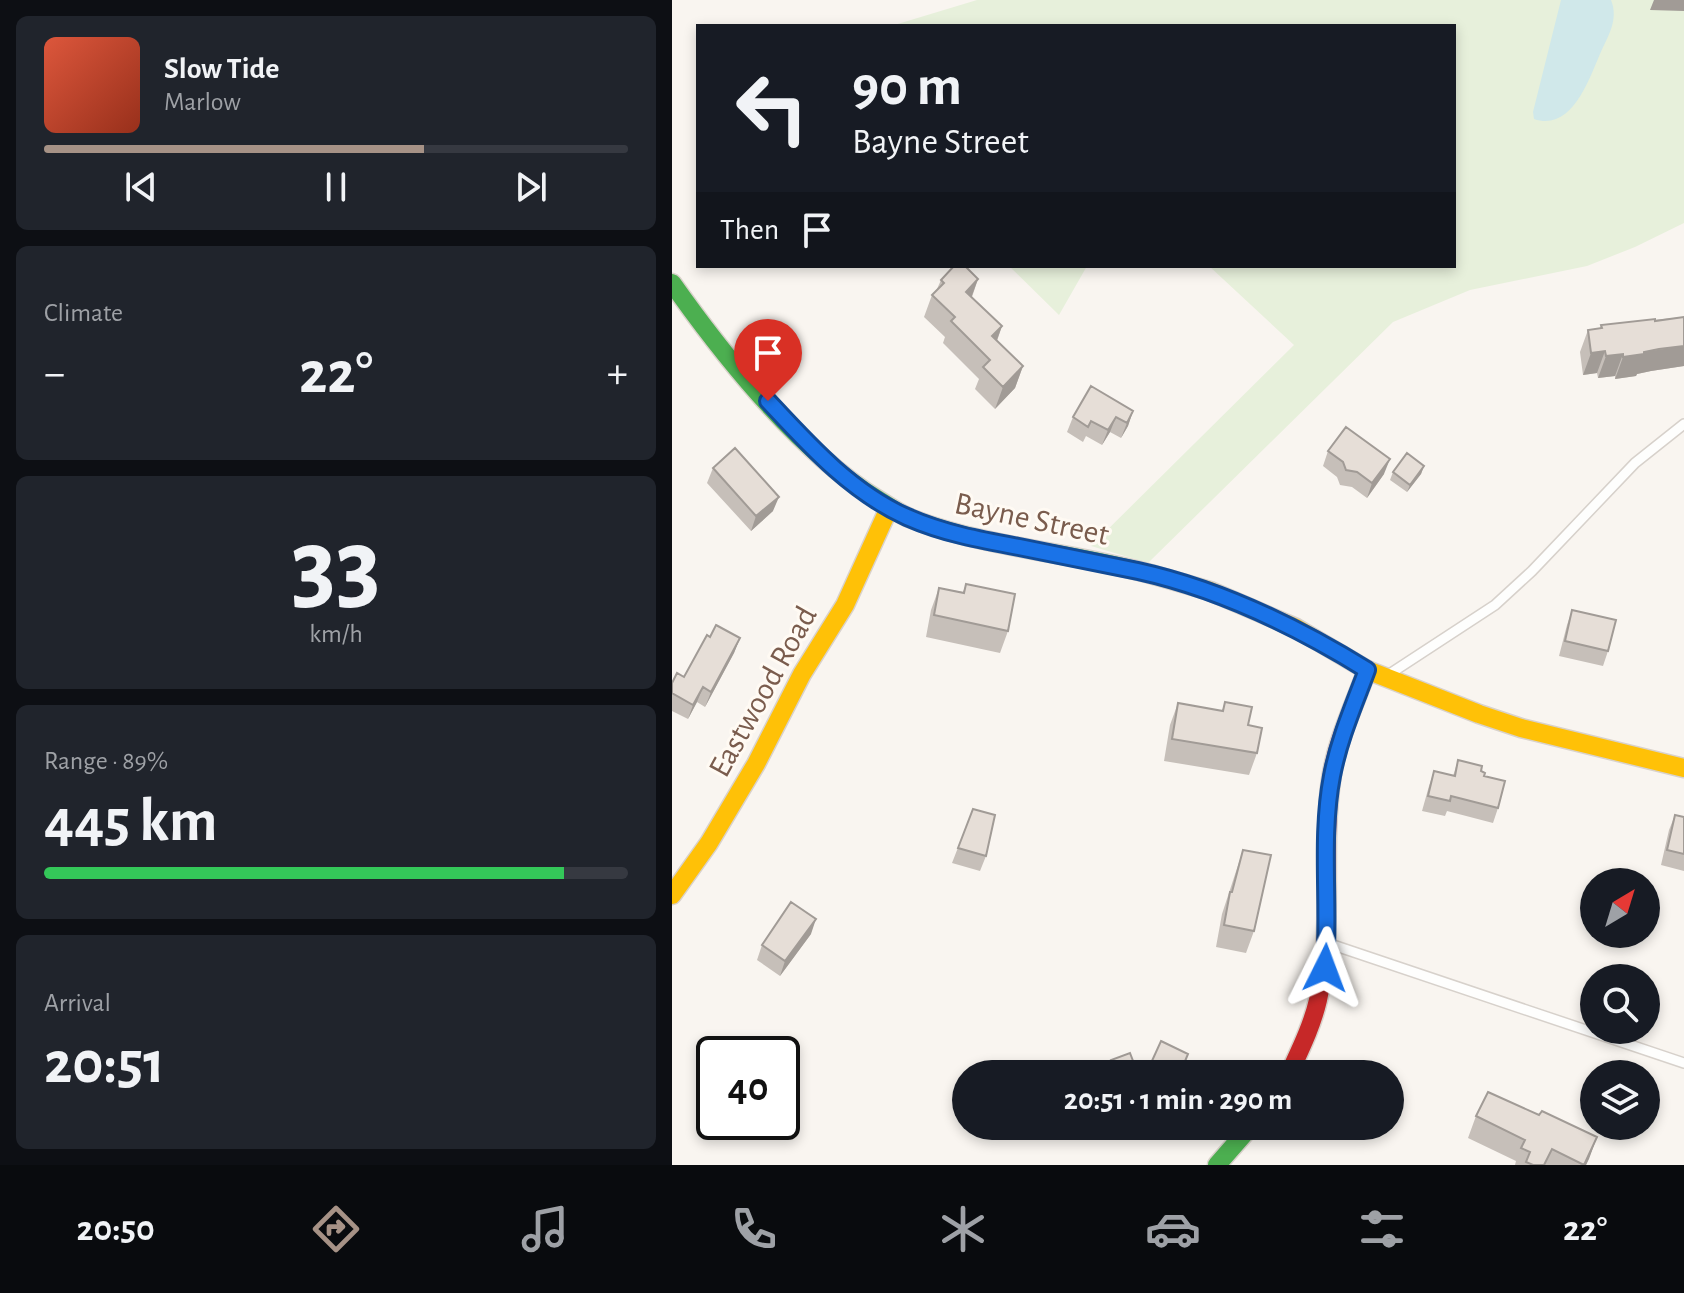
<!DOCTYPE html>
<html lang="en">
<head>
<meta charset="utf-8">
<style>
  body { margin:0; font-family:"Alegreya Sans",sans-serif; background:#20242c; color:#f1f3f6; height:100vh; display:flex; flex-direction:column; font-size:30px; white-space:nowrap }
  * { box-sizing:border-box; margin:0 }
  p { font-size:26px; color:#9ea1a6 }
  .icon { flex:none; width:44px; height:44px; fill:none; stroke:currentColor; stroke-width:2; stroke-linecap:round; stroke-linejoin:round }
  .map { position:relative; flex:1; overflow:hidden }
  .side { display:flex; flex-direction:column; gap:16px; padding:16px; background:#0d0f14; width:672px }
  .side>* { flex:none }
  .banner { position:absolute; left:24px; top:24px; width:760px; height:244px; border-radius:0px; box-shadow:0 4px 12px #0003; background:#171b24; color:#f1f3f6; overflow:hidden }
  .needle { width:52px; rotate:38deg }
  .tools { position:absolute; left:908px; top:868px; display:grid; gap:16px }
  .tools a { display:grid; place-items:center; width:80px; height:80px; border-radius:50%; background:#171b24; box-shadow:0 4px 12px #0003; font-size:40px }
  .speed { position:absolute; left:24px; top:1036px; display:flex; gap:16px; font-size:40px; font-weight:700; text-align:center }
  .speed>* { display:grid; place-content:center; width:104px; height:104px; border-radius:50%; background:#171b24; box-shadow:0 4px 12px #0003; line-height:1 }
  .speed .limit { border:4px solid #111; border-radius:12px; background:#fff; color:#111 }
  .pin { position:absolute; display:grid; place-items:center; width:68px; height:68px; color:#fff; margin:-82px -34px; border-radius:50% 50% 50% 0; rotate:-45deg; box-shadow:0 0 8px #0007 }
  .pin .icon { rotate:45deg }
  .me { position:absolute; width:88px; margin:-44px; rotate:3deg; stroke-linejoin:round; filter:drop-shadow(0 0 6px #0008) }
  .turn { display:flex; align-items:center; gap:28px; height:168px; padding:0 24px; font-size:36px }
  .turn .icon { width:104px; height:104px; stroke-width:2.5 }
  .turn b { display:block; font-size:56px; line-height:68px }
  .then { display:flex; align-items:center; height:76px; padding:0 24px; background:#0003; gap:16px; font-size:30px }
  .big { font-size:60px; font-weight:700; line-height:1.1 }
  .side .card { flex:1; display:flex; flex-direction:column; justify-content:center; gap:12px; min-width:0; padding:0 28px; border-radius:12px; background:#20242c }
  .side .dial { align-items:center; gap:0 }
  .dial b { font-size:104px; line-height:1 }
  .song { display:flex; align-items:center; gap:24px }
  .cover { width:96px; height:96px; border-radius:12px; background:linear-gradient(135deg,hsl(10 70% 55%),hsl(10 70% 35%)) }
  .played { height:8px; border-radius:4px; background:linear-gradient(90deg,#a69286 65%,#363941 65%) }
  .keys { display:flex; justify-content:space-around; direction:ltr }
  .heat { display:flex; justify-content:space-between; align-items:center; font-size:44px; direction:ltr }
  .charge { height:12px; border-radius:6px; background:linear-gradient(90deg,#34c759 89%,#363941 0) }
  .trip { position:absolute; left:280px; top:1060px; width:452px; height:80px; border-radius:40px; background:#171b24; box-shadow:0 4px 12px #0003; font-weight:700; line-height:80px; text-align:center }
  .menu { display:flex; height:128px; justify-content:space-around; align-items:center; background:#090b0e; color:#9ea1a6 }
  .menu .icon { width:56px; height:56px }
  .menu .selected { color:#a69286 }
  .menu b { font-size:36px; color:#f1f3f6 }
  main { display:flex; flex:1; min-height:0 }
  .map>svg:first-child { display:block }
</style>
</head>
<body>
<main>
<section class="side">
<div class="card">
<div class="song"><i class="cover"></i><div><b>Slow Tide</b><p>Marlow</p></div></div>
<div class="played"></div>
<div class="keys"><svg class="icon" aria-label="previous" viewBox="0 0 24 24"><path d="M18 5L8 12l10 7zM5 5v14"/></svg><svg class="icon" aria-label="pause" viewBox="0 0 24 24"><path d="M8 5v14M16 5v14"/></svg><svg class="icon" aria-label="next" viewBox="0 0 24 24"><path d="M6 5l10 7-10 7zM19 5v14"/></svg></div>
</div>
<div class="card"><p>Climate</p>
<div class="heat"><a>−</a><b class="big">22°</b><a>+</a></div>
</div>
<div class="card dial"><b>33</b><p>km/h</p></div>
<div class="card"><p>Range · 89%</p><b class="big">445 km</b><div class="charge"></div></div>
<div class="card"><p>Arrival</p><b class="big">20:51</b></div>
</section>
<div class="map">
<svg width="1012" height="1165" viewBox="0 0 1012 1165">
  <rect width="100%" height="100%" fill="#f9f5f0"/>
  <!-- green -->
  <path fill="#e7f0db" d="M305 0H1012V223L963 247 915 266 798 290 721 322 476 563 419 546 622 345 537 266H782V26H219Z
    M337 266H415L387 315Z"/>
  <!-- water -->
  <path fill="#d0e8ea" d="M889 0H939C947 20 936 36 928 54 917 79 900 132 862 119L861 112Z"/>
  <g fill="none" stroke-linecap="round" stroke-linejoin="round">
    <!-- lane casing -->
    <g stroke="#d7d1cb" stroke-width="12">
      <path id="lane" d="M716 675 823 605 860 571 963 463 1012 424
        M655 943 1012 1063"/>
    </g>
    <!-- fast casing -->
    <g stroke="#d9d2cb" stroke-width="21">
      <path id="fast" d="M0 283C53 358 129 453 208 501 218 507 229 515 240 519 318 549 402 552 482 575
        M545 1165 579 1126"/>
    </g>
    <!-- slow casing -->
    <g stroke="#d9d2cb" stroke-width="21">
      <path id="slow" d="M482 575 538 591 624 628 695 670 807 714 849 728 1012 768
        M0 895 37 843 84 764 130 674 173 605 217 508"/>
    </g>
    <!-- jam casing -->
    <g stroke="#d9d2cb" stroke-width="21">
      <path id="jam" d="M617 1074C628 1050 640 1026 646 1000 662 928 649 853 659 780 664 742 682 706 695 670"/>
    </g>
    <!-- lane -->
    <use href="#lane" stroke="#fefefd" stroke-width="9"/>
    <!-- fast -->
    <use href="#fast" stroke="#4caf50" stroke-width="18"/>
    <!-- slow -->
    <use href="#slow" stroke="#ffc107" stroke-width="18"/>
    <!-- jam -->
    <use href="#jam" stroke="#c62828" stroke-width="18"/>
  </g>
  <!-- wall -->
  <path fill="#c6bfb9" d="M306 279 300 297 330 326 325 341 351 366 343 388 323 409 303 389 307 379 271 343 273 337 252 317 260 295 265 289 269 280Z
    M1012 317V366L979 371 965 374 964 376 943 379V376L926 378 925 373 911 375 908 352 916 330 928 328 929 325Z
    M461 411 456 426 449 438 438 432 430 445 414 436 411 442 395 432 401 417Z
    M656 451 712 474 695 498 680 487 668 485 665 477 651 466Z
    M752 466 749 474 735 492 718 480 721 472Z
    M41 468 101 511 79 531 35 483Z
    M294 584 336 631 328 653 254 637 259 610 267 588 291 592Z
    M900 610 936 651 931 666 887 656 895 625Z
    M38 637 68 638 62 653 33 707 25 702 16 719 0 711V683L12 677Z
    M553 702 576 725 585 753 577 775 492 761 498 725 506 703 550 711Z
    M786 760 809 771 812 776 826 808 821 823 775 811 773 816 750 811 757 786 762 771 781 776Z
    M301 809 314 856 308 871 280 863Z
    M1003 815 1012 817V871L989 865 997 830Z
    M571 850 582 931 574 953 544 947 550 914Z
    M139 934 108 976 85 960 90 945Z
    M439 1060 466 1074H434Z
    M867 1115 925 1137 914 1165H843L844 1161 796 1138 804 1116Z
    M464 1126H486L482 1134Z"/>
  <!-- shaded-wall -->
  <path fill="#a19b96" d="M982 0H1012V11L978 10Z
    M306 279 298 301 294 292Z
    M330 326 322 348 320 336Z
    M1012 346V366L979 371 965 374 964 376 943 379 951 357 972 352Z
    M933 351 925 373 911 375 919 353Z
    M951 354 943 376 926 378 934 356Z
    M351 366 343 388 323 409 331 387Z
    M461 411 456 426 449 438 455 423Z
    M444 417 438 432 430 445 436 430Z
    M718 459 712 474 695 498 700 483Z
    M752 466 749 474 735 492 738 485Z
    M107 497 101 511 79 531 84 516Z
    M68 638 62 653 33 707 39 692Z
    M31 687 25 702 16 719 21 705Z
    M144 919 139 934 108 976 113 961Z
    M925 1137 917 1159 914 1165H912Z"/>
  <!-- building -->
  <path fill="#e6ded7" stroke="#a19b96" stroke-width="2" d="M282 266H293L306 279 294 292 330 326 320 336 351 366 331 387 311 367 318 360 279 321 283 317 260 295 272 283 269 280Z
    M1012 317V346L987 349 972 352V354L951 357V354L934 356 933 351 919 353 916 330 930 328 929 325 983 319V321Z
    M419 386 461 411 455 423 444 417 436 430 419 421 416 427 401 417Z
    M674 427 718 459 700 483 685 472 674 470 671 462 656 451Z
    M63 448 107 497 84 516 41 468Z
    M735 453 752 466 738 485 721 472Z
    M294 584 343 594 336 631 262 615 267 588 292 593Z
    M900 610 944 620 936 651 893 641Z
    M44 625 68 638 39 692 31 687 21 705 0 693V683L5 673 12 677 35 635 38 637Z
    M553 702 580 707 576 725 590 728 585 753 500 739 506 703 551 711Z
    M786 760 810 766 809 771 813 773 812 776 833 781 826 808 779 796 778 801 756 796 762 771 783 776Z
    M301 809 323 815 314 856 286 848Z
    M1003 815 1012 817V854L995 850Z
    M571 850 599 855 582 931 552 925 558 892H560Z
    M119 902 144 919 113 961 90 945Z
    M489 1041 516 1054 511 1066 516 1068 514 1074H474Z
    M458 1053 466 1074H444L439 1060Z
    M816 1092 867 1115 870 1111 925 1137 912 1165 880 1149 872 1165H861L854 1162 858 1152 849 1148 853 1140 804 1116Z"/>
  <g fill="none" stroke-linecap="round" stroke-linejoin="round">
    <!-- route casing -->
    <g stroke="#114b97" stroke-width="20">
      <path id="route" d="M96 401C137 445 179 492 235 517 271 533 309 540 347 547 387 555 427 563 466 571 548 589 624 626 695 670 682 705 667 739 660 776 648 838 658 905 653 968"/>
    </g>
    <!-- route -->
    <use href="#route" stroke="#1a73e8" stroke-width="14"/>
  </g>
  <g text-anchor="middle" stroke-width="6" stroke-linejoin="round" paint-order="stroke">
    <!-- street labels -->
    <g font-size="32" fill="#7a5c4d" stroke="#fffaf3">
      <text transform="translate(360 518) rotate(12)" y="11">Bayne Street</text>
      <text transform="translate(90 691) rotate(-61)" y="11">Eastwood Road</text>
    </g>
  </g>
</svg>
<div class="tools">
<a><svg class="needle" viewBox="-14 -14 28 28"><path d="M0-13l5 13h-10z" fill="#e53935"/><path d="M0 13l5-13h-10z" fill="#9ea1a6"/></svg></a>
<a><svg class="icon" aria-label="search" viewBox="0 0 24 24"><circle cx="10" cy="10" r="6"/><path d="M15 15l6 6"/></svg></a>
<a><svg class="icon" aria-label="layers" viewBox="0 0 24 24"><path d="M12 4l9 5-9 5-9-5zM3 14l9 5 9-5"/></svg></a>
</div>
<div class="speed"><div class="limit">40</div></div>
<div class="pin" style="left:96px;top:401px;background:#d93025"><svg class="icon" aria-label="arrive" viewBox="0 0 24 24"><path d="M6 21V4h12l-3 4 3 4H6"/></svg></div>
<svg class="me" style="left:653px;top:968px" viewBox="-20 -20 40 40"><path d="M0-17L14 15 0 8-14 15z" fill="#1a73e8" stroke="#fff" stroke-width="4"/></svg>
<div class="trip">20:51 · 1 min · 290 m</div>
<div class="banner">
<div class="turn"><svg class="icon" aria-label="left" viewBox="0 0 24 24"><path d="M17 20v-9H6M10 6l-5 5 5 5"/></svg><div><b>90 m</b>Bayne Street</div></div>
<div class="then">Then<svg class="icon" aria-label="arrive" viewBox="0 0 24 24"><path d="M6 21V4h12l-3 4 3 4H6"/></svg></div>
</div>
</div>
</main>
<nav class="menu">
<b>20:50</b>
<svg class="icon selected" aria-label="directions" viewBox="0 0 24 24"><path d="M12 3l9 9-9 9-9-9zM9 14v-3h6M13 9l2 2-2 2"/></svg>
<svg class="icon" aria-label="music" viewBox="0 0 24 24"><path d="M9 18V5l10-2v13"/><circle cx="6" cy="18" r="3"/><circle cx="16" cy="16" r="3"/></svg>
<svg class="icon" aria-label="phone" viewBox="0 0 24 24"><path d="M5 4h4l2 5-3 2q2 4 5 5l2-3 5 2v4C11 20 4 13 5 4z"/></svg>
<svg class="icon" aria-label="climate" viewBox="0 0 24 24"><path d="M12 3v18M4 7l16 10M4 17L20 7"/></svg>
<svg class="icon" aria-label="car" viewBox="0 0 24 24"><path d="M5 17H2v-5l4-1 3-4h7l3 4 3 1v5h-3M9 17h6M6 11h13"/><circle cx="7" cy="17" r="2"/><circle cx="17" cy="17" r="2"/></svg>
<svg class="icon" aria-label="filters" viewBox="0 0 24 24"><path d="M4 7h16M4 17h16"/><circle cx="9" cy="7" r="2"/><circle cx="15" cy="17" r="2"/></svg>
<b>22°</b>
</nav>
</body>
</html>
